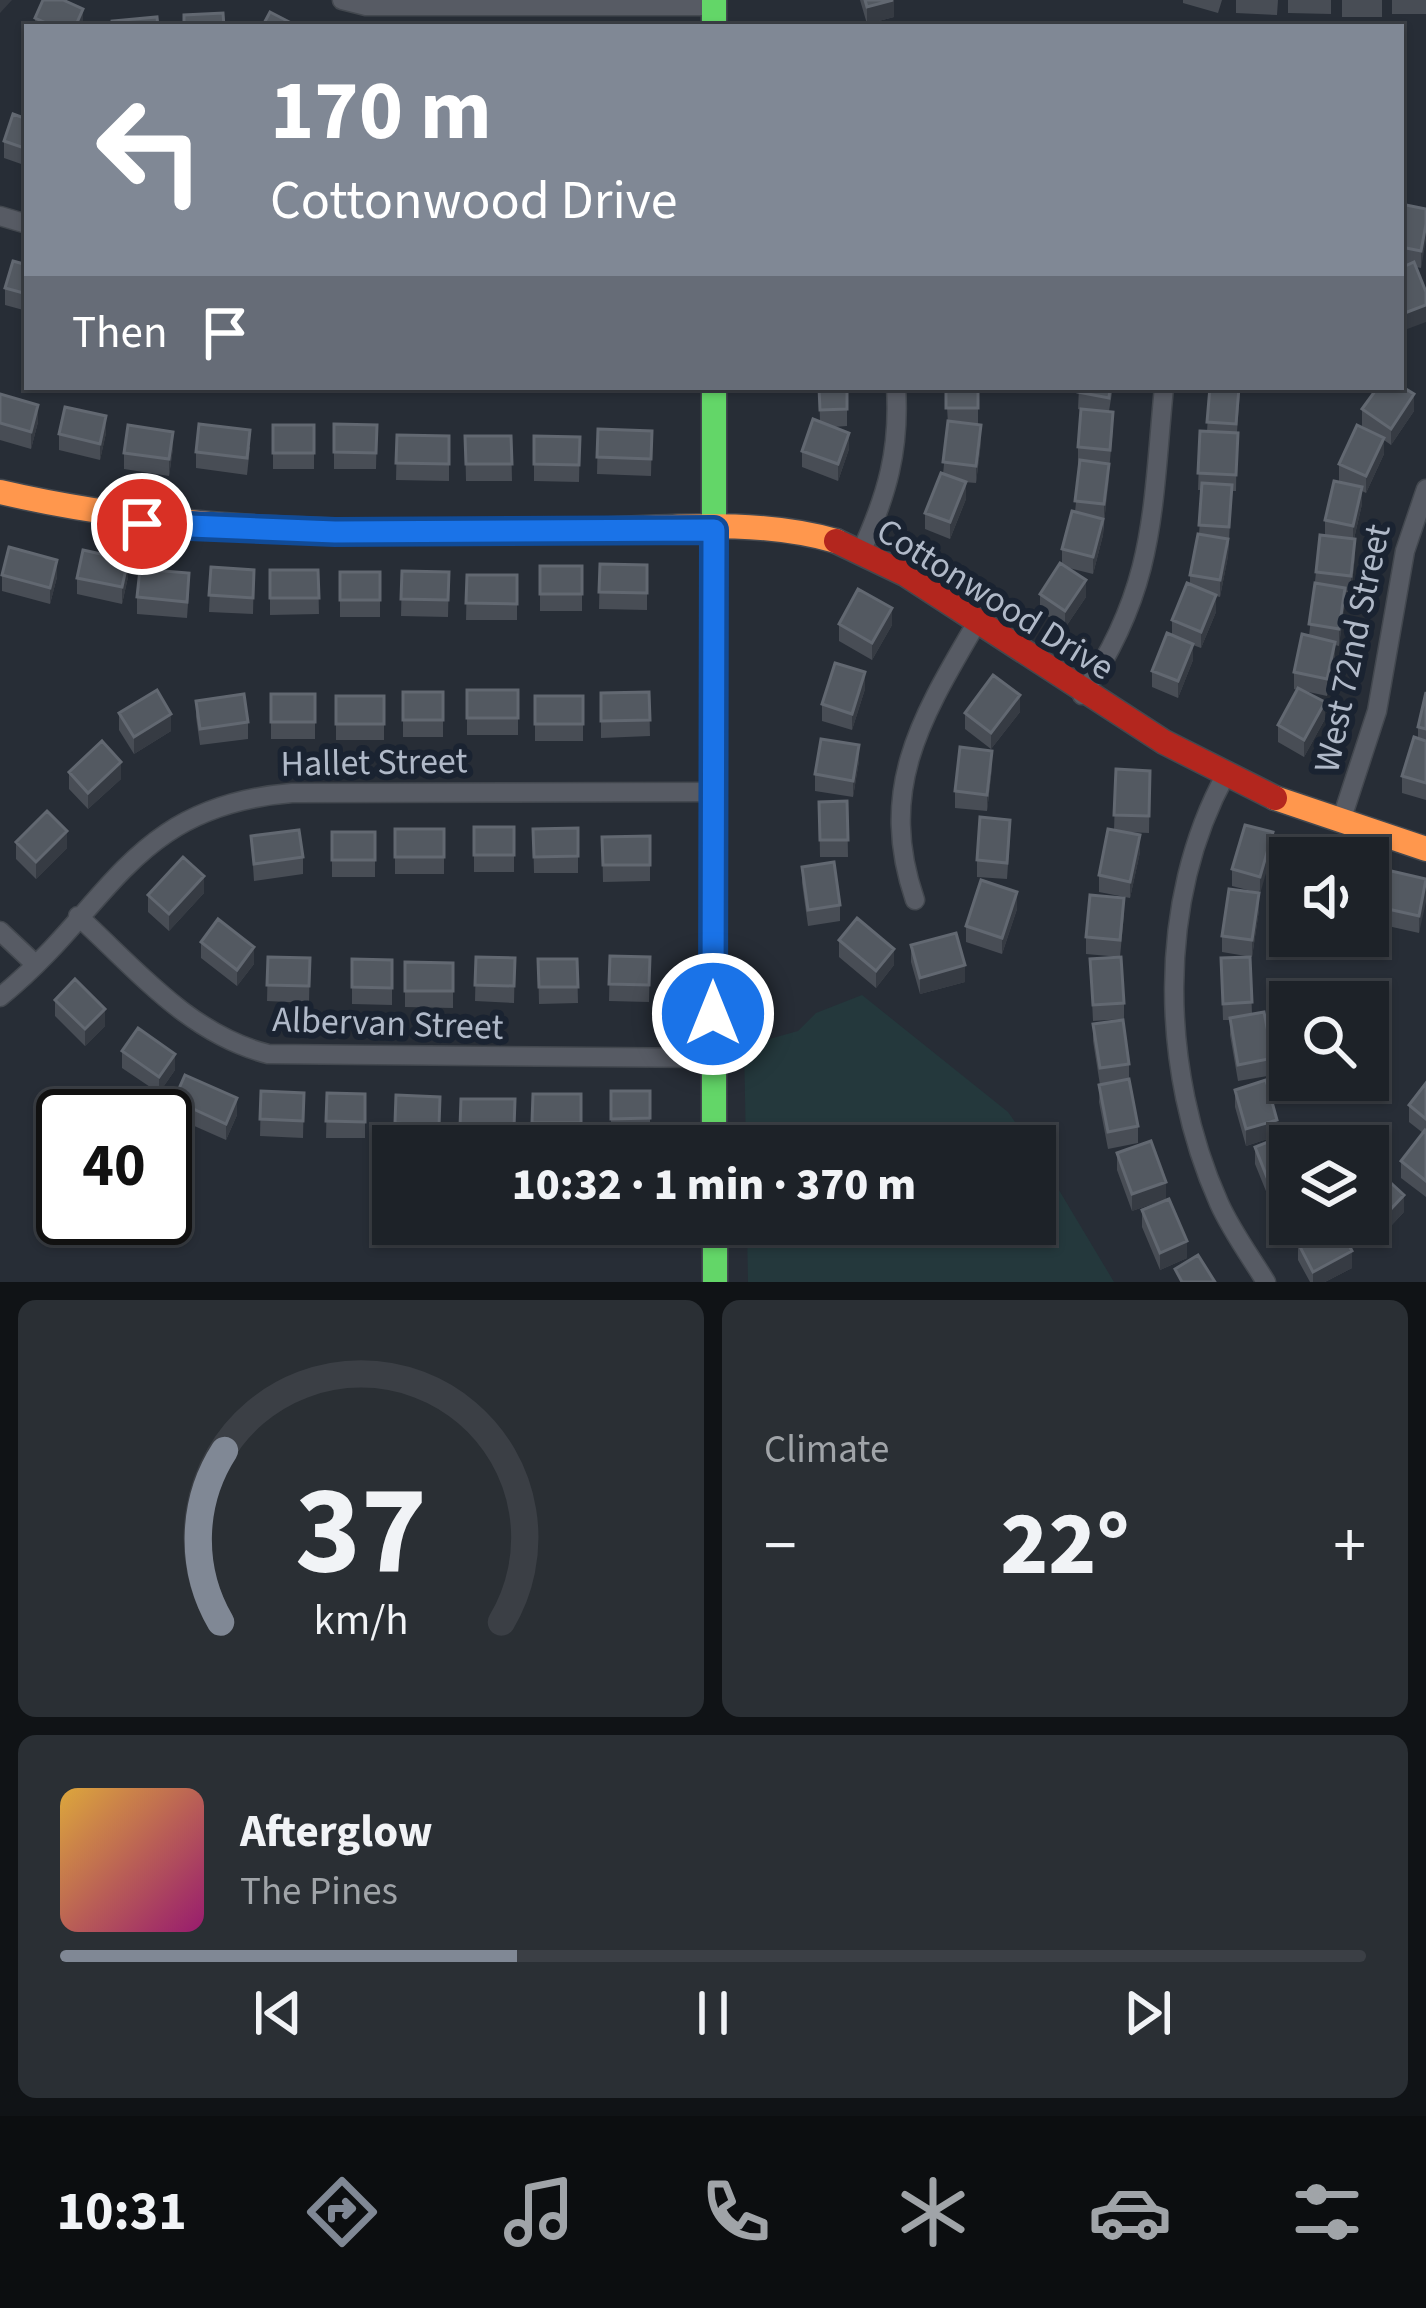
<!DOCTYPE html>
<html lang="en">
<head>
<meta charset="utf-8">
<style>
  body { margin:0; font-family:"Source Sans 3",sans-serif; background:#2a2f34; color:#f1f3f6; height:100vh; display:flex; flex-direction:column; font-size:45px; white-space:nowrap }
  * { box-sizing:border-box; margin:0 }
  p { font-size:39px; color:#a0a4a8 }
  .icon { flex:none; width:66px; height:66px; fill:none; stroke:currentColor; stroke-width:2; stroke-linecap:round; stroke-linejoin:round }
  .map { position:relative; height:1282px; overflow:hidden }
  .sheet { display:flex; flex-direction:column; gap:18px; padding:18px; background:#101316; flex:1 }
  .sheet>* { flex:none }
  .top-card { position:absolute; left:24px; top:24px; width:1380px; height:366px; border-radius:0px; box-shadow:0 3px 9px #0004,0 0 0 3px #3b3f45; background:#808895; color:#fff; overflow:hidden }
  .buttons { position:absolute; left:1269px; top:837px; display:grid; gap:24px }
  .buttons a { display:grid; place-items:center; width:120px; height:120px; border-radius:0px; background:#1d2228; box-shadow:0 3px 9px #0004,0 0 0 3px #3b3f45; font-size:60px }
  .speed { position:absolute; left:36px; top:1089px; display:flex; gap:24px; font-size:60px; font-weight:700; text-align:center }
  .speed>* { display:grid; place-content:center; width:156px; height:156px; border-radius:50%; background:#1d2228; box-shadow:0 3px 9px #0004,0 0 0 3px #3b3f45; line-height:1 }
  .speed .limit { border:6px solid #111; border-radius:18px; background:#fff; color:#111 }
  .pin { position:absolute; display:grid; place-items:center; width:102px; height:102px; color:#fff; margin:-51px; border:6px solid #fff; border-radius:50%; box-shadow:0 3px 12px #0007 }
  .me { position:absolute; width:132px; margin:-66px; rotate:0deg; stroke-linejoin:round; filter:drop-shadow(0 0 9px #0008) }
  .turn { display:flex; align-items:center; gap:42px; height:252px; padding:0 48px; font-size:54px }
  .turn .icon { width:156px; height:156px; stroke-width:2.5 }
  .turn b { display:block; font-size:84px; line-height:102px }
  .then { display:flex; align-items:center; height:114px; padding:0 48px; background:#0003; gap:24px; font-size:45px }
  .big { font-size:90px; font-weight:800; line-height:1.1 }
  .sheet .card { flex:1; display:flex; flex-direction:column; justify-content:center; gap:18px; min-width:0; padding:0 42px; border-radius:18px; background:#2a2f34 }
  .sheet .dial { align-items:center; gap:0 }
  .dial svg { height:312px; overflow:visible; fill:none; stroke:#3b3f45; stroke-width:7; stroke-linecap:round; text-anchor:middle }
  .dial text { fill:#f1f3f6; stroke:none }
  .song { display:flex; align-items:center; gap:36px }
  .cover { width:144px; height:144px; border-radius:18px; background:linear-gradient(135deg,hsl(40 70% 55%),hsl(320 70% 35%)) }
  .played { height:12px; border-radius:6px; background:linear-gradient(90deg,#808895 35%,#3b3f45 35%) }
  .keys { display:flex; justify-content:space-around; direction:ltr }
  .heat { display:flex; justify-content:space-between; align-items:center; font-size:66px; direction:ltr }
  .sheet .tiles { flex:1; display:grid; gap:18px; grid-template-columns:1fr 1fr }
  .card:last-child { grid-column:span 2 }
  .trip { position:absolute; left:372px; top:1125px; width:684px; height:120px; border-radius:0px; background:#1d2228; box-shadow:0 3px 9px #0004,0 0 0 3px #3b3f45; font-weight:800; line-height:120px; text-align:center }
  .tabs { display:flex; height:192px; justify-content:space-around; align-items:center; background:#0c0e10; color:#a0a4a8 }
  .tabs .icon { width:84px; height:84px }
  .tabs .current { color:#808895 }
  .tabs b { font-size:54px; color:#f1f3f6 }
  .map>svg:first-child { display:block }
</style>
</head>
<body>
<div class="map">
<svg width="1426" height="1282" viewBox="0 0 1426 1282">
  <rect width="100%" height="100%" fill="#272d36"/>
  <!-- green -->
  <path fill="#24383c" d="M862 995 1008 1112 1032 1146H746L744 1046 798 1031 816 1013Z
    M1035 1150 1114 1282H748L747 1224H1035Z"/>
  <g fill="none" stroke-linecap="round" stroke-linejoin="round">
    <!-- street casing -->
    <g stroke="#43484f" stroke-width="21">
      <path id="street" d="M342 0 366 6H714
        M0 216 27 224
        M861 552C887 495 900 450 896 387
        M1082 695C1156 588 1152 510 1164 387
        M1226 774C1156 902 1160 1071 1219 1203 1231 1230 1250 1256 1266 1282
        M1341 821 1377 711 1405 551 1426 489
        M915 900C877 789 921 718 976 624
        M78 916C137 970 189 1034 268 1054L713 1058
        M0 931 34 963
        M0 997C111 908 129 806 292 793L712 792"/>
    </g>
    <!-- fast casing -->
    <g stroke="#43484f" stroke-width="27">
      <path id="fast" d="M714 0V27
        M714 387V1146
        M715 1224V1282"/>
    </g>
    <!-- slow casing -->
    <g stroke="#43484f" stroke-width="27">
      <path id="slow" d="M0 492C184 535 366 533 554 531 647 531 746 515 836 541
        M1275 798 1426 849"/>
    </g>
    <!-- jam casing -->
    <g stroke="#43484f" stroke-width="27">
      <path id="jam" d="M836 541 905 574 1164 742 1275 798"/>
    </g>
    <!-- street -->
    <use href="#street" stroke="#575b64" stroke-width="18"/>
    <!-- fast -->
    <use href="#fast" stroke="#63d668" stroke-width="24"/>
    <!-- slow -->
    <use href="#slow" stroke="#ff974d" stroke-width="24"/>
    <!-- jam -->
    <use href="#jam" stroke="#b3261e" stroke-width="24"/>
  </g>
  <!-- wall -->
  <path fill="#484d55" d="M860 0H894V17L867 24Z
    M1183 0H1222L1218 13 1183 3Z
    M1236 0H1278L1277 15 1236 13Z
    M1288 0H1331V14L1288 13Z
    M1342 0H1382V17H1342Z
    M1392 0H1426V14H1392Z
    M35 18 83 25V27H35Z
    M27 119V166L4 158V141Z
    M1401 204 1426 209 1421 268 1416 267 1402 331 1401 268 1408 265 1401 264Z
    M27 265V311L5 305V288Z
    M819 387H847V426L833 427 849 449 838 481 802 467V451L820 422Z
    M946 387H978V425L981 442 976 483 964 482 966 499 950 539 925 529V513L943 474 948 425Z
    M1079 387H1113L1109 411 1113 428 1103 535 1093 574 1065 567 1086 597 1065 628 1040 611V594L1062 564V549L1075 512 1080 464H1078V447L1081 410 1078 409Z
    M1210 387H1244L1243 391 1240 390 1237 432 1236 491H1232L1228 556 1220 597 1216 596V612L1201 648 1193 645V660L1178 698 1152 687V671L1172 635V620L1190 585V575L1199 534 1202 490H1198L1200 431H1207Z
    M0 394 38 422 31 449 0 440Z
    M1362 409 1414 411 1391 445 1384 440V454L1366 493 1362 491V504L1354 539 1355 556 1351 593 1345 592 1339 646 1335 645V659L1327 696 1304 691 1325 719 1304 757 1278 742V725L1297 690 1294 689V672L1309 636 1316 572 1325 535V520L1344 483 1339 481V464L1370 431 1362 426Z
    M334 424 377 425 376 469H334Z
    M273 425H314V469H273Z
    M598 429 652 431 651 476 597 474Z
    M106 433 100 460 59 450V434Z
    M397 435 449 436V481L396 480Z
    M465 436H511L512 481H466Z
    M534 436 580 437 579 482 534 481Z
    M250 447 247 475 196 468V452Z
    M173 448 169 476 124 469V453Z
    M600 564 647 565V610L599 609Z
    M540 566H582V611H540Z
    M211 567 254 570 253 614 209 612Z
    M270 570H318L319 614 270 615Z
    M402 571 449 572 448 617 401 616Z
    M340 572H380V617H340Z
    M2 575 57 577 50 604 2 591Z
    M467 575H517V620H466Z
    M128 577 122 604 77 594V578Z
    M189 590 187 618 137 614V597Z
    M839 624 892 625 872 660 839 641Z
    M865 689 852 730 822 721V704Z
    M467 690H518V735H467Z
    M403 692H443V737H403Z
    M649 692 650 736 601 738V693Z
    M1426 692V800L1402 793V776L1418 738V727Z
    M271 694H315V739H271Z
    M336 696H384V740H336Z
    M535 696H583V741H535Z
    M196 701 248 722V739L200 745 196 717Z
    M1020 712 991 749 965 729V713Z
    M119 713 171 731 134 754 119 730Z
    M859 761 853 797 815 791V774Z
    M992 768 987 811 955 808V791Z
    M1116 769 1150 771 1149 833 1125 832 1140 852 1130 898 1099 892V875L1114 830Z
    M69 772 121 779 88 809 69 789Z
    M847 801 848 857H820L819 802Z
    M474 827H514V872H474Z
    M578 828V873H534L533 829Z
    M395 829H444V874H395Z
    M332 832H375V877H332Z
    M251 836 303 857V874L254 881Z
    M650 836V881L603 882 602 837Z
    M1010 836 1007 879 977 877V860Z
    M16 842 67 848 36 879 16 859Z
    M1273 849 1259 893V910L1252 957 1222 952V936L1259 893 1232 886V869Z
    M802 867 840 905V921L808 926 802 883Z
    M1426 879 1419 933 1379 924V907Z
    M204 893 169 931 148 912V895Z
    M1017 909 1002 954 966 942V926Z
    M1124 914 1120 957 1086 954V937Z
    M839 940 894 965 876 988 839 957Z
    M201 942 254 964 237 986 201 958Z
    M911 945 965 982 920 994 911 962Z
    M610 956 650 957 649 1002 609 1001Z
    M268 957 310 958 309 1003 267 1001Z
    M476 957 515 958 514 1003 475 1001Z
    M1250 957 1252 1014 1273 1058V1075L1238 1081 1230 1035V1020H1223L1221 958Z
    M352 959 392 960V1005L352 1004Z
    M538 959H577L578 1003 539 1004Z
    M1090 959 1124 1003V1019L1093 1021Z
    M405 962 453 963V1008L405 1007Z
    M55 1000 105 1026 85 1046 55 1016Z
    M1093 1024 1129 1064V1081L1138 1126V1143L1108 1149 1099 1102 1100 1085 1093 1041Z
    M122 1051 175 1070 159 1093 122 1068Z
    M1426 1083V1197L1401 1178V1161L1423 1133 1409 1122V1105Z
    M1235 1090 1277 1136 1246 1146 1235 1107Z
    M261 1091 304 1093 303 1138 260 1136Z
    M611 1091H650V1135H611Z
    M327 1093 365 1094V1138H326Z
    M533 1094H581V1140L532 1139Z
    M440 1097 439 1142 395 1140V1123Z
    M461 1099H515L514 1144H460Z
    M174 1100 237 1115 226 1140 174 1117Z
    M1281 1137 1274 1211 1255 1164V1147Z
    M1117 1153 1166 1199 1132 1211 1117 1170Z
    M1142 1210 1187 1258 1160 1270 1142 1227Z
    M1404 1212 1373 1245 1351 1224H1368Z
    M1298 1243 1352 1268 1325 1282H1310L1298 1260Z"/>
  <!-- shaded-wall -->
  <path fill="#363b43" d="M0 0H12L0 13Z
    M894 0V17L867 24V7Z
    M83 9V27H75Z
    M1426 224V241L1421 268V251Z
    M1426 305V322L1402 331V314Z
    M1414 394V411L1391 445V429Z
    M38 405V422L31 449V432Z
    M106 416V433L100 460V444Z
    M981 425V442L976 483V466Z
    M173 432V448L169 476V459Z
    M849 433V449L838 481V464Z
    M1384 438V454L1366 493V476Z
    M1109 464V481L1104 521V504Z
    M966 482V499L950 539V522Z
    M1362 487V504L1353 543V526Z
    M1103 519V535L1093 574V557Z
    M1228 539V556L1220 597V580Z
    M1355 539V556L1351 593V576Z
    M57 560V577L50 604V588Z
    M128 560V577L122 604V587Z
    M1086 580V597L1065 628V611Z
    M1345 588V604L1339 646V629Z
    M1216 595V612L1201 648V632Z
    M892 608V625L872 660V643Z
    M1335 642V659L1327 696V679Z
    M1193 644V660L1178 698V681Z
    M865 672V689L852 730V714Z
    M1020 695V712L991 749V733Z
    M1325 702V719L1304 757V740Z
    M171 714V731L134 754V737Z
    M859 745V761L853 797V781Z
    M992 751V768L987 811V795Z
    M121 762V779L88 809V793Z
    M67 831V848L36 879V862Z
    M1273 832V849L1260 894V877Z
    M1140 835V852L1130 898V882Z
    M204 876V893L169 931V914Z
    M1426 885V902L1419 933V916Z
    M1017 892V909L1002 954V938Z
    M1259 893V910L1252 957V940Z
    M254 947V964L237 986V970Z
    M894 949V965L876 988V971Z
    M965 965V982L920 994V978Z
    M105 1009V1026L85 1046V1029Z
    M175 1054V1070L159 1093V1077Z
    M237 1098V1115L226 1140V1124Z
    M1277 1120V1136L1246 1146V1129Z
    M1166 1182V1199L1132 1211V1194Z
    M1290 1188V1205L1274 1211V1195Z
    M1404 1195V1212L1373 1245V1228Z
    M1187 1241V1258L1160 1270V1253Z
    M1352 1251V1268L1325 1282H1313V1272Z"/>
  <!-- building -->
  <path fill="#535961" stroke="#626871" stroke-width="3" d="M43 0H63L83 9 75 27H55L35 18Z
    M865 0H893L867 7Z
    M270 12 299 27H262Z
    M223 13 224 27H184V15Z
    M157 17 158 27H112V21Z
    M13 114 27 119V149L4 141Z
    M1401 204 1426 209V224L1421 251 1401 247Z
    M13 261 27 265V294L5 288Z
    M1414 262 1426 292V305L1402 314 1401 268Z
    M1401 386 1414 394 1391 429 1362 409 1378 387Z
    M819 387H847V409L820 410Z
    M946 387H978V408H946Z
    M1079 387H1110L1109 398 1078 392Z
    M1210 387H1239L1236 424 1207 422Z
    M0 394 38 405 31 432 0 423Z
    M65 407 106 416 100 444 59 434Z
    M1081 409 1113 412 1110 450 1078 447Z
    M813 419 849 433 838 464 802 451Z
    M948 421 981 425 976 466 943 462Z
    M199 424 250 430 247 458 196 452Z
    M334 424 377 425 376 453 334 452Z
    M128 425 173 432 169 459 124 453Z
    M273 425H314V453H273Z
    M1357 425 1384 438 1366 476 1339 464Z
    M598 429 652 431 651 459 597 457Z
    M1200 431 1238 433 1236 475 1198 473Z
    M397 435 449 436V464L396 463Z
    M465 436H511L512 464H466Z
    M534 436 580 437 579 465 534 464Z
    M1080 460 1109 464 1104 504 1075 501Z
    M941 473 966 482 950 522 925 513Z
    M1334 481 1362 487 1353 526 1325 520Z
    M1202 483 1232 485 1229 527 1199 525Z
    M1072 511 1103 519 1093 557 1062 549Z
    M1198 534 1228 539 1220 580 1190 575Z
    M1320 535 1355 539 1351 576 1316 572Z
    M9 547 57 560 50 588 2 575Z
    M83 550 128 560 122 587 77 578Z
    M1060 563 1086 580 1065 611 1040 594Z
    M600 564 647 565V593L599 592Z
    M540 566H582V594H540Z
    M211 567 254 570 253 598 209 595Z
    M140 569 189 573 187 602 137 597Z
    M270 570H318L319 598H270Z
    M402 571 449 572 448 600 401 599Z
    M340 572H380V600H340Z
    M467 575H517V604L466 603Z
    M1187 583 1216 595 1201 632 1172 620Z
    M1315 583 1345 588 1339 629 1309 624Z
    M858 589 892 608 872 643 839 624Z
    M1167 633 1193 644 1178 681 1152 671Z
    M1302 634 1335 642 1327 679 1294 672Z
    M835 663 865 672 852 714 822 704Z
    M993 675 1020 695 991 733 965 713Z
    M1298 688 1325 702 1304 740 1278 725Z
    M157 690 171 714 134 737 119 713Z
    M467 690H518V718H467Z
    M403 692H443V720H403Z
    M649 692 650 720 601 721V693Z
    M1426 692V729L1418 727Z
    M244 694 248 722 200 729 196 701Z
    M271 694H315V722H271Z
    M336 696H384V724H336Z
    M535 696H583V724H535Z
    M1414 737 1426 741V783L1402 776Z
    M821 739 859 745 853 781 815 774Z
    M102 741 121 762 88 793 69 772Z
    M960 747 992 751 987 795 955 791Z
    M1116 769 1150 771 1149 816 1114 815Z
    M847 801 848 840H820L819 802Z
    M47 811 67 831 36 862 16 842Z
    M980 817 1010 820 1007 863 977 860Z
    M1245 825 1273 832 1260 877 1232 869Z
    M474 827H514V855H474Z
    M578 828V856L534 857 533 829Z
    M395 829H444V857H395Z
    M1108 829 1140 835 1130 882 1099 875Z
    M299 830 303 857 254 864 251 836Z
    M332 832H375V860H332Z
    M650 836V865H603L602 837Z
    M183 857 204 876 169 914 148 895Z
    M834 862 840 905 808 910 802 867Z
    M1387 870 1426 879 1419 916 1379 907Z
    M981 880 1017 892 1002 938 966 926Z
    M1229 889 1259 893 1252 940 1222 936Z
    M1090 895 1124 898 1120 940 1086 937Z
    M857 918 894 949 876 971 839 940Z
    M218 919 254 947 237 970 201 942Z
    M956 933 965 965 920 978 911 945Z
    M610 956 650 957 649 985 609 984Z
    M268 957 310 958 309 986 267 985Z
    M476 957 515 958 514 986 475 985Z
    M1121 957 1124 1003 1093 1005 1090 959Z
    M1250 957 1252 1002 1223 1004 1221 958Z
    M352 959 392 960V988L352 987Z
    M538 959H577L578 987H539Z
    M405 962 453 963V991H405Z
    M75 979 105 1009 85 1029 55 1000Z
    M1264 1012 1273 1058 1238 1065 1230 1018Z
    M1123 1020 1129 1064 1100 1068 1093 1024Z
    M138 1028 175 1054 159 1077 122 1051Z
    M185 1075 237 1098 226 1124 174 1100Z
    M1129 1079 1138 1126 1108 1132 1099 1085Z
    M1266 1080 1277 1120 1246 1129 1235 1090Z
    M1426 1083V1119L1409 1105Z
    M261 1091 304 1093 303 1121 260 1119Z
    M611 1091H650V1118L611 1119Z
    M327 1093 365 1094V1122L326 1121Z
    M533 1094H581V1123H532Z
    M396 1095 440 1097 439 1126 395 1123Z
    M461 1099H515L514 1128 460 1127Z
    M1425 1130 1426 1131V1181L1401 1161Z
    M1281 1137 1290 1159V1188L1274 1195 1255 1147Z
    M1151 1141 1166 1182 1132 1194 1117 1153Z
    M1380 1173 1404 1195 1373 1228 1368 1223V1186Z
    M1169 1199 1187 1241 1160 1253 1142 1210Z
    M1335 1224H1338L1352 1251 1313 1272 1298 1243Z
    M1198 1255 1215 1282H1182L1175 1269Z"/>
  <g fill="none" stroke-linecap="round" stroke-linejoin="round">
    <!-- route casing -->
    <g stroke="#114b97" stroke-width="30">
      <path id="route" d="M142 524 335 532 714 530 713 1014"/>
    </g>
    <!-- route -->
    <use href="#route" stroke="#1a73e8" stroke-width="21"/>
  </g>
  <g text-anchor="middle" stroke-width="12" stroke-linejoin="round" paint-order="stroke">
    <!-- street labels -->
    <g font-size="36" fill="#b0b9c8" stroke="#1a2331">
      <text transform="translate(996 598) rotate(32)" y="13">Cottonwood Drive</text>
      <text transform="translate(1351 648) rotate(-78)" y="13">West 72nd Street</text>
      <text transform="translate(374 761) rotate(-1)" y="13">Hallet Street</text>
      <text transform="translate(388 1022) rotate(2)" y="13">Albervan Street</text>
    </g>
  </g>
</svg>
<div class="buttons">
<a><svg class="icon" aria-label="sound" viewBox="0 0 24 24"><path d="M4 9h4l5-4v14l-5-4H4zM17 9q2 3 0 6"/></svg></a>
<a><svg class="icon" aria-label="search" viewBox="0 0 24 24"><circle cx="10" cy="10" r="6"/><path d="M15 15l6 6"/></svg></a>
<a><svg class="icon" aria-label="layers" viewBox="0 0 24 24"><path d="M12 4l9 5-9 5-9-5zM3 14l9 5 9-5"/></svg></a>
</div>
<div class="speed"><div class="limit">40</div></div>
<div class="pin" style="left:142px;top:524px;background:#d93025"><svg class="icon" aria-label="arrive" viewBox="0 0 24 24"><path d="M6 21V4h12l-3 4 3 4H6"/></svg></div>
<svg class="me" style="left:713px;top:1014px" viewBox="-20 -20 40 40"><circle r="17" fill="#1a73e8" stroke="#fff" stroke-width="3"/><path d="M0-11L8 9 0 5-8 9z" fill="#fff"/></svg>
<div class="trip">10:32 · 1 min · 370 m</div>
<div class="top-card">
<div class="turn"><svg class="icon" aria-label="left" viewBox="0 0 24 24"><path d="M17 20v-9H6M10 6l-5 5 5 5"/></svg><div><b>170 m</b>Cottonwood Drive</div></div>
<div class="then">Then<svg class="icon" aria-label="arrive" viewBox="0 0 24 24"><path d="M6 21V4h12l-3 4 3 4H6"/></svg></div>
</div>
</div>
<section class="sheet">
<div class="tiles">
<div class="card dial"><svg viewBox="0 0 100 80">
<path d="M14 69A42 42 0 1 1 86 69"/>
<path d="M14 69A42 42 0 0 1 15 25" stroke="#808895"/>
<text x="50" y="56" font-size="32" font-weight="700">37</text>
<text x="50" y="72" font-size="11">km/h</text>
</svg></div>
<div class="card"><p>Climate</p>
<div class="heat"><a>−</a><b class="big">22°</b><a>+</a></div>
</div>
<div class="card">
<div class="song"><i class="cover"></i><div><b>Afterglow</b><p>The Pines</p></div></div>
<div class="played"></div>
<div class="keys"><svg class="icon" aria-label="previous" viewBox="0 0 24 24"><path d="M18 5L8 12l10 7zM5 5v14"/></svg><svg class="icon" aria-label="pause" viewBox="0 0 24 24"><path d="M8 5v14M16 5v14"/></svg><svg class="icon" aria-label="next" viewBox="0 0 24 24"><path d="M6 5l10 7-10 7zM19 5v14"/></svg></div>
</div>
</div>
</section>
<nav class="tabs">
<b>10:31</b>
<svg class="icon current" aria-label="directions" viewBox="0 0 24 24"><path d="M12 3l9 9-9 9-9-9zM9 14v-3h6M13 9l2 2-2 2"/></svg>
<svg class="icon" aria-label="music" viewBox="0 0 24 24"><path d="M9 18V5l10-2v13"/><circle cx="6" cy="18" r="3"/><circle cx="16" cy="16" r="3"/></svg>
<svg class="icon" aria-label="phone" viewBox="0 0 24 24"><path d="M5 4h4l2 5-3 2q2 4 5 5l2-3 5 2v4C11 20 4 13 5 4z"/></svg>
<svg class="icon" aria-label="climate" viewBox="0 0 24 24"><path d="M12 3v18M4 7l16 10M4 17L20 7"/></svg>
<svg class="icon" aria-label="car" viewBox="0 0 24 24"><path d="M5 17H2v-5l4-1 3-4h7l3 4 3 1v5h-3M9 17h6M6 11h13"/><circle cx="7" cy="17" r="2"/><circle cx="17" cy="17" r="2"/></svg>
<svg class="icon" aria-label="filters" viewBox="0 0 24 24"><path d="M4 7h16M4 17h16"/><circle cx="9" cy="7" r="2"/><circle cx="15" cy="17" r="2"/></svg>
</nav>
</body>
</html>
